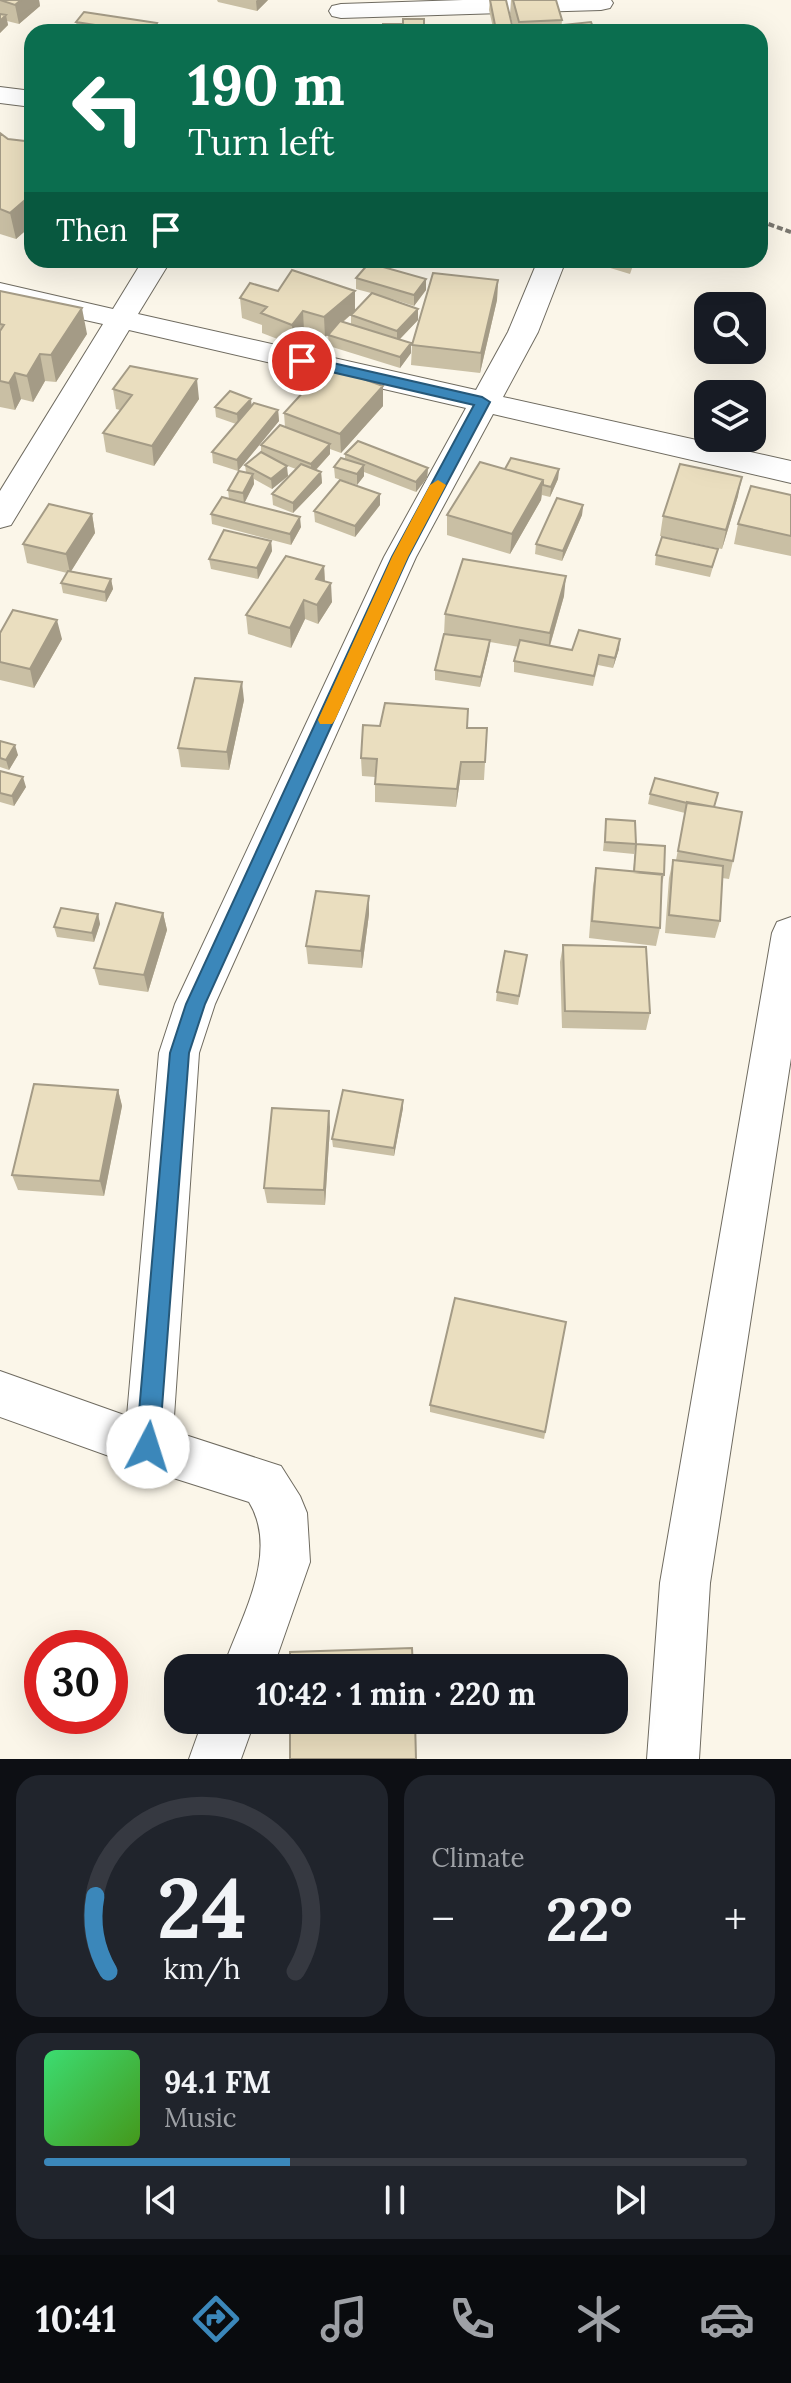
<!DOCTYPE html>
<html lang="en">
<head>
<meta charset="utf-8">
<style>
  body { margin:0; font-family:Lora,serif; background:#20242c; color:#f1f3f6; height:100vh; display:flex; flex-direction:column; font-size:30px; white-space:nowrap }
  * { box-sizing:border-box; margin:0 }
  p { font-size:26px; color:#9ea1a6 }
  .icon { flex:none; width:44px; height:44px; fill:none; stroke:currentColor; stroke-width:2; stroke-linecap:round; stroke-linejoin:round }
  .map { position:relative; height:1759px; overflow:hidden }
  .panel { display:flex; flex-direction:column; gap:16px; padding:16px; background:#0d0f14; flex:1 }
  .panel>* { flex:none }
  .banner { position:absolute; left:24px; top:24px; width:744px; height:244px; border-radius:24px; box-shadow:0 8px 32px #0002; background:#0b6e4f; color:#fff; overflow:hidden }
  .tools { position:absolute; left:694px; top:292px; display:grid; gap:16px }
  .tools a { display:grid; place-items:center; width:72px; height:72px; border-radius:16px; background:#171b24; box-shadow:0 8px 32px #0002; font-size:40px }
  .speed { position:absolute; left:24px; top:1630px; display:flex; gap:16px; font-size:40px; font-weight:700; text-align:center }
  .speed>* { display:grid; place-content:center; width:104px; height:104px; border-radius:50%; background:#171b24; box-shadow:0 8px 32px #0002; line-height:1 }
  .speed .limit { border:12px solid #d22; background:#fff; color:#111 }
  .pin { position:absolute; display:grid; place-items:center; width:68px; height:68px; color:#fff; margin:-34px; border:4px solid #fff; border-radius:50%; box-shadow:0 2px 8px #0007 }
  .me { position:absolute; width:88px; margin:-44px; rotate:5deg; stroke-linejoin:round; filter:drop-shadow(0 0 6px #0008) }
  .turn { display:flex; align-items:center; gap:28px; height:168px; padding:0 32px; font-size:36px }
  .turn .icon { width:104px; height:104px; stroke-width:2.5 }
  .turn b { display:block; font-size:56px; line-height:68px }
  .then { display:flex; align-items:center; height:76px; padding:0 32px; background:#0003; gap:16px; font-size:30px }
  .big { font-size:60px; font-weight:700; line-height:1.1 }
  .panel .tile { flex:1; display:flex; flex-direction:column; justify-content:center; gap:12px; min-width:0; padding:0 28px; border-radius:24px; background:#20242c }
  .panel .dial { align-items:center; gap:0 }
  .dial svg { height:208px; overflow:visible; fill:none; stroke:#363941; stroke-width:7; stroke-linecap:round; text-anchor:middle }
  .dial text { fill:#f1f3f6; stroke:none }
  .song { display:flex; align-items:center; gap:24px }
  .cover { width:96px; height:96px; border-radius:12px; background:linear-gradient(135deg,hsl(140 70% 55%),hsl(100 70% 35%)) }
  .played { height:8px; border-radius:4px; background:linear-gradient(90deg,#3b87ba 35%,#363941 35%) }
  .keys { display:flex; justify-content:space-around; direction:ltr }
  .heat { display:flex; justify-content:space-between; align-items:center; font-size:44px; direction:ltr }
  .panel .tiles { flex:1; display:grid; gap:16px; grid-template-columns:1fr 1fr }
  .tile:last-child { grid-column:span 2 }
  .trip { position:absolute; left:164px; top:1654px; width:464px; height:80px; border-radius:24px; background:#171b24; box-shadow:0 8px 32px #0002; font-weight:700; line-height:80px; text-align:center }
  .dock { display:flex; height:128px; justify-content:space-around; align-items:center; background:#090b0e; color:#9ea1a6 }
  .dock .icon { width:56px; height:56px }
  .dock .current { color:#3b87ba }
  .dock b { font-size:36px; color:#f1f3f6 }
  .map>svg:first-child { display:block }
</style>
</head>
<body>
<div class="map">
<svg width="791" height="1759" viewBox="0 0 791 1759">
  <rect width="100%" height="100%" fill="#fbf6e9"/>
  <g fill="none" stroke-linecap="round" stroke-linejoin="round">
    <!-- minor casing -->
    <g stroke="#6f6b60" stroke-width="2">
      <path id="minor" d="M463 0H611L613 3 610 8 601 10 341 18 332 16 329 11 332 6 341 4Z
        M0 87 32 91V107L0 103Z
        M143 260H171L138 314 476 390 508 332 538 260H566L538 332 503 397 791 461V483L493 414 416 557 215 1004 199 1053 173 1431 281 1466 300 1496 307 1513 310 1562 273 1668H223C241 1617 280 1553 249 1502L148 1470 0 1417V1371L127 1416 159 1053 175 1004 384 557 466 408 129 330 11 525 0 528V491L103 324 0 301V283L113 309Z
        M791 917V1058L710 1583 699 1759H647L660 1583 772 933 777 922Z
        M203 1720H255L241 1759H189Z"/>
    </g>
    <!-- path -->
    <path stroke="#7b7870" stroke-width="4" stroke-dasharray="6 3" stroke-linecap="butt" d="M760 221 791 232"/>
    <!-- minor -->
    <use href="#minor" fill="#fff" fill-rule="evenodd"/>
  </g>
  <!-- wall -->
  <path fill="#c9bfa4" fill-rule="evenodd" d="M0 0H39L40 6 19 24 7 21 8 25 0 33Z
    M217 0H268L257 11 218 2Z
    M490 0 513 29V32H494L489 10Z
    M511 0H556L562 20 561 32H515L510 14Z
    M76 22 157 23 158 32H78Z
    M0 133 8 139 32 143V225L16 239 0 234Z
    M597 260H635L630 274 597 264Z
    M356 278 426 290 414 306 389 298 418 309V320L400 339 411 353 400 368 329 346 328 335 330 333 325 337 304 331 293 345 262 333V325L242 318 240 298 278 291H355V310L371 293 356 289ZM353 313 351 315V324L343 322Z
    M498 280 497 300 480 373 411 365 412 345Z
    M0 291 87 334 56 382 45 381 33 402 21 399 15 410 0 407Z
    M383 386V406L341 453 330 449V454L316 470 321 472 322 483 293 513 273 505 272 494 296 469 285 465 288 476 272 489 254 479V484L244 503 301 527 291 545 212 524 211 514 229 499 228 490 246 472 245 465 261 452V445L285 427 284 413Z
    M113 389 199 399 154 466 106 452 103 433 120 410 116 409Z
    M252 405 278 410 279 421 238 471 213 463 212 452 236 424 216 417 215 407Z
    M345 454 428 468 427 478 416 492 364 472V476L357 485 335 478 334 467 345 459Z
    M505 469H559L558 479 550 497 542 495 541 500 510 554 447 535V515Z
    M380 494V505L355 537 315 522 314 511Z
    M791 495V556L734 544 738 524Z
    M738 496 722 549 660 536 663 516Z
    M583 505 582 515 562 561 535 554 536 544Z
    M92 514 95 533 71 571 111 579 113 589 106 602 63 593 61 583 67 573 27 563 23 544Z
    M271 541 272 551 258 579 211 569 209 559Z
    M718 549 710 577 655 565 656 555Z
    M324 566 325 581 332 602 318 624 305 619 291 648 248 634 246 615Z
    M564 596 550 646 572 650 619 649 613 668 598 665 593 686 514 672V661L519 647 490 642 489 650 480 687 435 680V670L444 634 445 614Z
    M0 633 62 639 34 688 0 680Z
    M244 700 229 770 181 767 178 748Z
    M380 726 487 728 484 780H460L456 807 375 802V777L362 776 361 758Z
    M0 741 18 755 9 770 0 767Z
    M0 771 26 787 14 806 0 802Z
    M650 794 714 807 733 861 729 879 722 878 720 921 715 938 665 933 669 878 673 860H676L685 813 648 804Z
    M606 819 636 844 634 854 603 851Z
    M636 844 664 875 662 884 660 928 656 946 589 938 593 886 596 868 633 872Z
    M163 913 167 930 148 992 99 985 94 968Z
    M98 914 100 924 94 942 57 937 54 927Z
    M369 914 362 968 308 964 306 946Z
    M563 945 650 1013 646 1030 562 1028 560 962Z
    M527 955 518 1005 496 1001 497 992Z
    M118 1090 122 1106 104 1196 18 1190 12 1175Z
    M403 1108 394 1156 333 1147 332 1139Z
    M330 1127 325 1205 267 1203 264 1188Z
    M566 1322 544 1439 430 1412V1405Z"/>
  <!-- shaded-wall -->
  <path fill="#a49b86" d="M21 0H39L40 6 19 24 15 5Z
    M257 0H268L257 11 256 1Z
    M6 15 8 25 0 33V21Z
    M157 23 158 32H151Z
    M32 194V225L16 239 10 213Z
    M426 279V290L414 306V295Z
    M498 280 497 300 480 373 481 353Z
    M355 291V311L325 337 324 317Z
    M82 308 87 334 56 382 51 355Z
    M418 309V320L397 342V331Z
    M303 311 304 331 293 345 292 325Z
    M411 343V353L400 368V357Z
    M40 354 45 381 33 402 27 376Z
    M15 373 21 399 15 410 9 383Z
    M197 379 199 399 154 466 152 446Z
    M383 386V406L341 453 340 434Z
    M251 399 252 409 238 425 237 414Z
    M278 410 279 421 238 471 237 460Z
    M330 444V454L311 475V464Z
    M364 465V476L357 485V474Z
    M287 466 288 476 272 489 271 479Z
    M428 468 427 478 416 492V482Z
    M559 469 558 479 550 497 551 487Z
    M321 472 322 483 293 513V503Z
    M253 474 254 484 244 504 243 493Z
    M742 477 738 496 722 549 726 530Z
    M543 480 541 500 510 554 512 534Z
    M380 494V505L355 537V526Z
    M583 505 582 515 562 561 563 551Z
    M92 514 95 533 70 573 66 554Z
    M300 517 301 527 291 545 290 534Z
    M271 541 272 551 258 579 257 568Z
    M324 566 325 585 316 579Z
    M566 576 564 596 548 652 550 633Z
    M111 579 113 589 106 602 105 592Z
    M331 583 332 602 318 624 317 605Z
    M304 600 305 619 291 648 290 628Z
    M57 620 62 639 34 688 30 669Z
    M620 639 619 649 613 668 615 658Z
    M490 640 489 650 480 687 481 677Z
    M242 682 244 700 229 770 227 752Z
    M15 745 18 755 9 770 6 760Z
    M461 762 460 780 456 807 457 789Z
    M23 777 26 787 14 806 12 796Z
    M369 896V914L362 968 361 951Z
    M163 913 167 930 148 992 144 975Z
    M98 914 100 924 94 942 92 933Z
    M118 1090 122 1106 104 1196 100 1181Z
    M403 1100V1108L394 1156V1148Z
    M329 1111 330 1127 325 1205 324 1190Z"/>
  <!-- building -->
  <path fill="#eadebf" stroke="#a49b86" stroke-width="2" d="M0 0H21L15 5Z
    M490 0H506L513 29 496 30Z
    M513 0H556L562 20 519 22Z
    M84 12 157 23 151 32H140L76 22Z
    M0 14 6 15 0 21Z
    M403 19H424V25H447V32H383V24H403Z
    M591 22 595 32H565L562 25Z
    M170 26 223 32H167Z
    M0 133 8 139 25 141 32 143V194L10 213 0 209Z
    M620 260H633L632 263Z
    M369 263 426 279 414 295 356 278Z
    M292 270 355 291 324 317 303 311 292 325 261 313 267 307 240 298 250 283 278 291Z
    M433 273 498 280 481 353 412 345Z
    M0 291 82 308 51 355 40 354 27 376 15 373 9 383 0 381V331L4 325 0 324Z
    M372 293 418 309 397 331 351 315Z
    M340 321 411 343 400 357 328 335Z
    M130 366 197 379 152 446 103 433 132 395 113 389Z
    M327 366 383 386 340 434 284 413Z
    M230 391 251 399 237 414 215 407Z
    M254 403 278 410 237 460 212 452Z
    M280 425 330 444 311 464 261 445Z
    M358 441 428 468 416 482 345 454Z
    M261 452 287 466 271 479 245 465Z
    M341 458 364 465 357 474 334 467Z
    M511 458 559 469 551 487 543 485V480L505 469Z
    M480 462 543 480 512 534 447 515Z
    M301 464 321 472 293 503 272 494Z
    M680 464 742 477 726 530 663 516Z
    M239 471 253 474 243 493 228 490Z
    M340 480 380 494 355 526 314 511Z
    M751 486 791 495V536L738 524Z
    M222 497 300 517 290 534 211 514Z
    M557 498 583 505 563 551 536 544Z
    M49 504 92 514 66 554 23 544Z
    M224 530 271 541 257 568 209 559Z
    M662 537 718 549 712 567 656 555Z
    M286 556 324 566 316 579 331 583 317 605 304 600 290 628 246 615Z
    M463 559 566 576 550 633 445 614Z
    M68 571 111 579 105 592 61 583Z
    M13 610 57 620 30 669 0 662V633Z
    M579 630 620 639 615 658 599 655 594 676 514 661 520 640 572 650Z
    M444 634 490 640 481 677 435 670Z
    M195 678 242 682 227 752 178 748Z
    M385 703 468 709 467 728H487L485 762H461L457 789 375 784 377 759 361 758 363 725 380 726Z
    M0 741 15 745 6 760 0 758Z
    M0 771 23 777 12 796 0 793Z
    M655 778 718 793 714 807 687 803 650 794Z
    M687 802 742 812 733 861 678 851Z
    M606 819 635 821 636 844 605 842Z
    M636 844 665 846 664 875 634 872Z
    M673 860 723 866 720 921 669 915Z
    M596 868 662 874 660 928 592 921Z
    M316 891 369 896 361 951 306 946Z
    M116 903 163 913 144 975 94 968Z
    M61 908 98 914 92 933 54 927Z
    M563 945 646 947 650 1013 565 1011Z
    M505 951 527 955 519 996 497 992Z
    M34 1084 118 1090 100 1181 12 1175Z
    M343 1090 403 1100 394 1148 332 1139Z
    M272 1108 329 1111 324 1190 264 1188Z
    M455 1298 566 1322 545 1432 430 1405Z
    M412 1648 413 1668H290V1652Z
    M290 1720H415L416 1759H290Z"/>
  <!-- route -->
  <path fill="#3b87ba" stroke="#265879" stroke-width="2" d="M302 356 482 397 490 402 408 557 205 1004 189 1053 159 1447 156 1455 148 1458 140 1455 136 1447 170 1053 186 1004 392 557 474 405 297 364 294 361Z"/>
  <!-- slow -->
  <path fill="#f59e0b" d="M438 480 446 485 408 557 335 720 332 724H320L318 720 392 557 430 485Z"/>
</svg>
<div class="tools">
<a><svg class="icon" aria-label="search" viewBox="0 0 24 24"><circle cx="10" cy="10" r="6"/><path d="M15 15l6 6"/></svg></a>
<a><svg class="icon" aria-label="layers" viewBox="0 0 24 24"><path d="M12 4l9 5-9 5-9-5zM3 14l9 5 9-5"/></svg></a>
</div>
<div class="speed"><div class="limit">30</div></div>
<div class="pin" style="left:302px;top:361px;background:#d93025"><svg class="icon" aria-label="arrive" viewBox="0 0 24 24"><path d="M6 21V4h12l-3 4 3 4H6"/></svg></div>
<svg class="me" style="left:148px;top:1447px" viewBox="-20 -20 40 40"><circle r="19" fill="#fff"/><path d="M0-13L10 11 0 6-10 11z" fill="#3b87ba"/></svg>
<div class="trip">10:42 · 1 min · 220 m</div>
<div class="banner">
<div class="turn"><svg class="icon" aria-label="left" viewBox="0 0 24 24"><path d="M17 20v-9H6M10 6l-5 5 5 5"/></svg><div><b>190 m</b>Turn left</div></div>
<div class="then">Then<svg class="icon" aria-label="arrive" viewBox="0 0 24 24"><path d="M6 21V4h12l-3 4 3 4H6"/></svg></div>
</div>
</div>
<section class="panel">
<div class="tiles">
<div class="tile dial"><svg viewBox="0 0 100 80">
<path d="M14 69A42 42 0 1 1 86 69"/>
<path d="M14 69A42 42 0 0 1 9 40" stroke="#3b87ba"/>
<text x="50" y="56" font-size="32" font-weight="700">24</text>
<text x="50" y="72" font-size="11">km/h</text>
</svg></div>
<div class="tile"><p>Climate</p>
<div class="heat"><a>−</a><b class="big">22°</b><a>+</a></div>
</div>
<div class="tile">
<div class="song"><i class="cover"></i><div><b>94.1 FM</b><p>Music</p></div></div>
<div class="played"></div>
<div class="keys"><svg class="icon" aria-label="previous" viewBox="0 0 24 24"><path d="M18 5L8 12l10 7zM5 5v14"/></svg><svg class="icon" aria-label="pause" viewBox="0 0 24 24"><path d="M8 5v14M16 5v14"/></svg><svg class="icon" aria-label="next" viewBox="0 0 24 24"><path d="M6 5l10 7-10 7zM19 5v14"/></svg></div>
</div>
</div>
</section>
<nav class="dock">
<b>10:41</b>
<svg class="icon current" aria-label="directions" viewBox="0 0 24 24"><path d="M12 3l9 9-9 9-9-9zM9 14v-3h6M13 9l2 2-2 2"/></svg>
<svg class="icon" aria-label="music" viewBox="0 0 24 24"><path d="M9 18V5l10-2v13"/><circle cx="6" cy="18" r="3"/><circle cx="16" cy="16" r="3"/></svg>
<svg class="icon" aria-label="phone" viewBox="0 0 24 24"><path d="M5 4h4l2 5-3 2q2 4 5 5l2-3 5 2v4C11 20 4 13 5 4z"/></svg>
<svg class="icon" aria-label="climate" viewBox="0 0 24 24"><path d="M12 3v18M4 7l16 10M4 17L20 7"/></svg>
<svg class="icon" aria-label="car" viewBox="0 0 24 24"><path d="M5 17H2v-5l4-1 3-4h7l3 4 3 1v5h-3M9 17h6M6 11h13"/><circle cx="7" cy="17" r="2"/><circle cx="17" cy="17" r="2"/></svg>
</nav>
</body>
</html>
